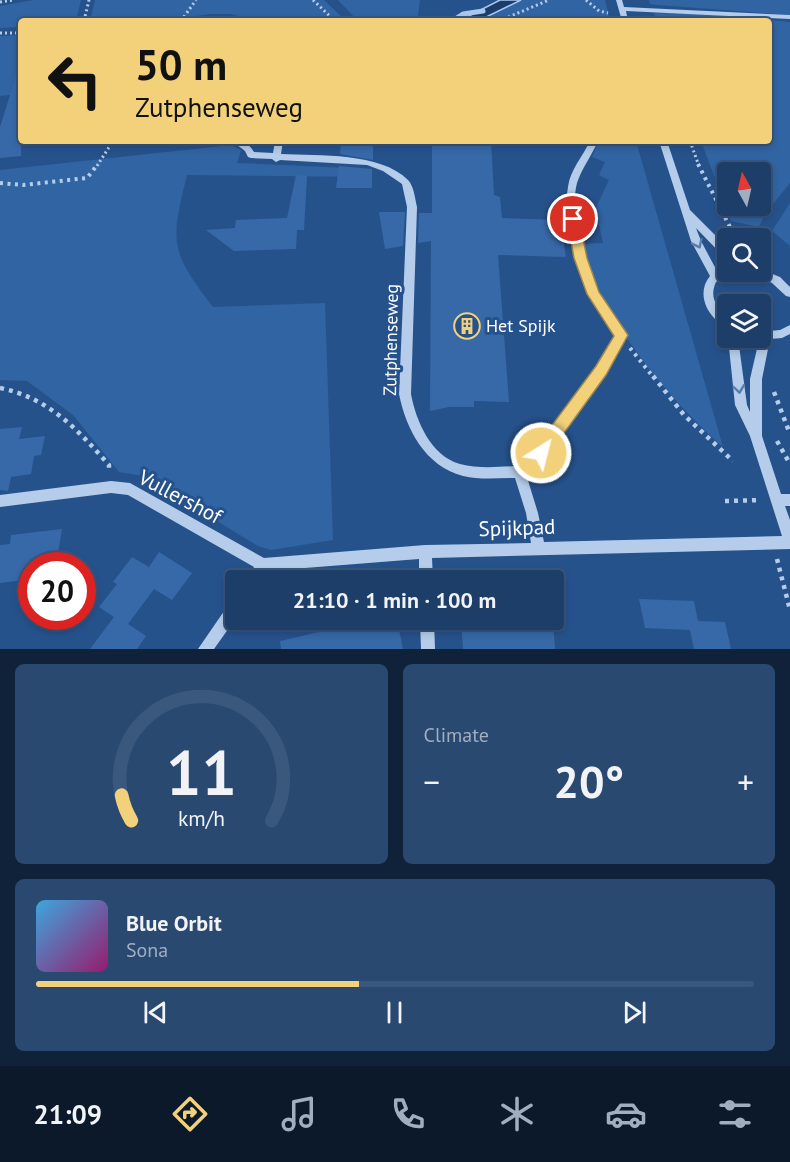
<!DOCTYPE html>
<html lang="en">
<head>
<meta charset="utf-8">
<style>
  body { margin:0; font-family:"PT Sans",sans-serif; background:#294971; color:#f1f3f6; height:100vh; display:flex; flex-direction:column; font-size:22px; white-space:nowrap }
  * { box-sizing:border-box; margin:0 }
  p { font-size:20px; color:#a0aec0 }
  .icon { flex:none; width:33px; height:33px; fill:none; stroke:currentColor; stroke-width:2; stroke-linecap:round; stroke-linejoin:round }
  .map { position:relative; height:649px; overflow:hidden }
  .panel { display:flex; flex-direction:column; gap:15px; padding:15px; background:#0f223a; flex:1 }
  .panel>* { flex:none }
  .banner { position:absolute; left:18px; top:18px; width:754px; height:126px; border-radius:6px; box-shadow:0 3px 9px #0003,0 0 0 2px #3a577d; background:#f3d17a; color:#111; overflow:hidden }
  .needle { width:39px; rotate:352deg }
  .controls { position:absolute; left:717px; top:162px; display:grid; gap:12px }
  .controls a { display:grid; place-items:center; width:54px; height:54px; border-radius:6px; background:#1c3e69; box-shadow:0 3px 9px #0003,0 0 0 2px #3a577d; font-size:30px }
  .speed { position:absolute; left:18px; top:552px; display:flex; gap:12px; font-size:30px; font-weight:700; text-align:center }
  .speed>* { display:grid; place-content:center; width:78px; height:78px; border-radius:50%; background:#1c3e69; box-shadow:0 3px 9px #0003,0 0 0 2px #3a577d; line-height:1 }
  .speed .limit { border:9px solid #d22; background:#fff; color:#111 }
  .pin { position:absolute; display:grid; place-items:center; width:51px; height:51px; color:#fff; margin:-26px; border:3px solid #fff; border-radius:50%; box-shadow:0 2px 6px #0007 }
  .me { position:absolute; width:66px; margin:-33px; rotate:36deg; stroke-linejoin:round; filter:drop-shadow(0 0 4px #0008) }
  .turn { display:flex; align-items:center; gap:21px; height:126px; padding:0 18px; font-size:27px }
  .turn .icon { width:78px; height:78px; stroke-width:2.5 }
  .turn b { display:block; font-size:42px; line-height:51px }
  .big { font-size:45px; font-weight:600; line-height:1.1 }
  .panel .tile { flex:1; display:flex; flex-direction:column; justify-content:center; gap:9px; min-width:0; padding:0 21px; border-radius:9px; background:#294971 }
  .panel .dial { align-items:center; gap:0 }
  .dial svg { height:156px; overflow:visible; fill:none; stroke:#3a577d; stroke-width:7; stroke-linecap:round; text-anchor:middle }
  .dial text { fill:#f1f3f6; stroke:none }
  .song { display:flex; align-items:center; gap:18px }
  .cover { width:72px; height:72px; border-radius:9px; background:linear-gradient(135deg,hsl(200 70% 55%),hsl(320 70% 35%)) }
  .played { height:6px; border-radius:3px; background:linear-gradient(90deg,#f3d17a 45%,#3a577d 45%) }
  .keys { display:flex; justify-content:space-around; direction:ltr }
  .heat { display:flex; justify-content:space-between; align-items:center; font-size:33px; direction:ltr }
  .panel .tiles { flex:1; display:grid; gap:15px; grid-template-columns:1fr 1fr }
  .tile:last-child { grid-column:span 2 }
  .trip { position:absolute; left:225px; top:570px; width:339px; height:60px; border-radius:6px; background:#1c3e69; box-shadow:0 3px 9px #0003,0 0 0 2px #3a577d; font-weight:600; line-height:60px; text-align:center }
  .dock { display:flex; height:96px; justify-content:space-around; align-items:center; background:#0b192a; color:#a0aec0 }
  .dock .icon { width:42px; height:42px }
  .dock .on { color:#f3d17a }
  .dock b { font-size:27px; color:#f1f3f6 }
  .map>svg:first-child { display:block }
</style>
</head>
<body>
<div class="map">
<svg width="790" height="649" viewBox="0 0 790 649">
  <rect width="100%" height="100%" fill="#26528c"/>
  <!-- green -->
  <path fill="#3164a3" fill-rule="evenodd" d="M34 0H81L76 21H21V27L0 28V6Z
    M95 0H324L346 21H254L231 14H210L164 21H90Z
    M338 0H420L417 21H358Z
    M521 0H605L610 21H478Z
    M649 0H790V15L657 5 650 4Z
    M654 13 709 14 790 22V183L765 214 759 227 731 221 701 141H770V21H657ZM728 172H760V206H728Z
    M21 35V94L0 96V36Z
    M599 141H636L723 447C670 400 597 315 584 244L603 243 597 215 593 214 609 180 599 175 605 162 592 157Z
    M231 145 241 150 237 163 370 169 371 177 187 175C170 243 170 251 213 307L325 303 333 540 271 550 258 546 143 476 119 472 73 415 27 381 0 380V170Z
    M790 203V246L772 231Z"/>
  <!-- water -->
  <path fill="#1b3d6c" stroke="#a9c7eb" stroke-width="1.5" d="M500 0H521L478 21H459Z"/>
  <g fill="none" stroke-linecap="round" stroke-linejoin="round">
    <!-- stream -->
    <path stroke="#a9c7eb" stroke-width="5" d="M452 21 463 14 483 11"/>
  </g>
  <!-- building -->
  <path fill="#3769a8" d="M17 73 21 74V156L0 158V127Z
    M341 141H373V160L340 154Z
    M432 141H491L494 195 500 197 502 218 560 220 566 257 498 255 509 402 474 401V407H449L430 411 431 241 418 243 419 213H432Z
    M339 166 372 169V188H336Z
    M296 175 307 176 304 230H297L296 249 234 251 206 230 235 228 236 220 287 218Z
    M379 212H405L403 246 385 249Z
    M22 427 19 439 45 436 41 455 34 456 31 474 11 477 8 491 0 490V429Z
    M62 529 56 566H32V579L0 583V545L10 544 11 535Z
    M159 552 192 573 172 600 154 589 128 624 146 636 137 649H90L114 617 99 607 117 584 113 582 132 557 149 567Z
    M639 599 694 601 698 621 725 622 731 649H694L690 630 645 628Z
    M372 620H397L403 649H281L280 641Z
    M461 620H553L555 649H463Z"/>
  <g fill="none" stroke-linecap="round" stroke-linejoin="round">
    <!-- path-far2 -->
    <path stroke="#b5cdea" stroke-width="3" stroke-dasharray="2 3" stroke-linecap="butt" d="M313 0 335 21
      M586 0 599 11 608 13
      M0 2 13 0
      M84 21 89 0
      M181 21 196 0
      M187 21H242
      M499 21 549 0
      M0 33H21
      M690 141 699 166
      M97 166 113 141"/>
    <!-- path-far1 -->
    <path stroke="#b5cdea" stroke-width="4" stroke-dasharray="3 4.5" stroke-linecap="butt" d="M698 164 734 235
      M0 183 23 185 87 178 98 164
      M630 348 654 378"/>
    <!-- path -->
    <path stroke="#b5cdea" stroke-width="4.5" stroke-dasharray="4 5" stroke-linecap="butt" d="M653 376 684 415 733 461
      M0 388C49 398 77 429 109 465V471
      M774 392 790 434
      M777 441 790 464
      M725 501 761 500
      M777 559 790 610
      M265 620 266 623"/>
    <!-- minor -->
    <path fill="#b5cdea" fill-rule="evenodd" d="M616 0H622L624 7 790 15V19L626 11 628 21H622Z
      M232 141C242 141 249 143 254 152L273 153 275 141H283L281 154C319 156 380 152 408 180 414 186 415 199 417 207L411 394C416 421 431 456 460 464 478 469 498 467 516 466 557 428 587 383 615 335 607 324 599 313 592 300 576 271 562 221 568 187 570 170 583 156 590 141H598C592 155 582 168 577 183 569 213 585 269 600 296 608 310 619 321 626 335 600 386 567 434 526 474L538 513 544 542 782 536 750 436 735 405 728 338H738L747 405 750 412V379L759 340 755 338H760V332L780 330 790 325V334L782 338 770 339 762 379V436L781 494H790V506H785L790 520V549L432 558 433 580H419V559L267 571 261 580H247L254 567 128 495 111 493 0 507V495L111 481 130 483 264 558 425 545 531 543 526 513 515 478C497 478 480 480 463 476 425 466 406 429 399 394L407 207 402 184 383 171 367 165 280 160 276 162 272 159 251 158 248 157 245 151Z
      M659 141H667L690 210 728 248V258H725L696 228 701 241 717 271 728 266V272H732L716 282C709 297 716 307 728 318V328C708 319 695 294 710 276L691 241Z
      M760 269 780 277 790 287V297L786 296 772 283 755 275 753 272H760Z
      M236 599V618L214 649H198L231 601Z
      M420 620H434L435 649H421Z"/>
  </g>
  <!-- one-way arrows -->
  <defs><path id="oneway-chevron" d="M-2-3.5L2.5 0L-2 3.5" fill="none" stroke-width="1.6" stroke-linecap="round" stroke-linejoin="round" transform="scale(1.5)"/></defs>
  <g stroke="#587dad">
    <use href="#oneway-chevron" transform="translate(698 244) rotate(64)"/>
    <use href="#oneway-chevron" transform="translate(739 389) rotate(82)"/>
  </g>
  <!-- route -->
  <path fill="#f3d17a" stroke="#9e884f" stroke-width="1.5" d="M573 215 579 219 587 258 599 292 628 335 606 375 546 458 541 460 535 458 533 453 535 448 596 366 614 336 587 294 574 258 567 219Z"/>
  <!-- icons -->
  <defs>
    <g id="building-ring" transform="scale(1.35)"><circle r="9.5" fill="#26528c" stroke="#f3d17a" stroke-width="1.5"/><path d="M-4-6H4V6H1V3H-1V6H-4ZM-2.5-4.3h1.7v1.8h-1.7ZM.8-4.3h1.7v1.8H.8ZM-2.5-1h1.7V.8h-1.7ZM.8-1h1.7V.8H.8Z" fill="#f3d17a"/></g>
  </defs>
  <g fill-rule="evenodd">
    <use href="#building-ring" x="467" y="326"/>
  </g>
  <g text-anchor="middle" stroke-width="6" stroke-linejoin="round" paint-order="stroke">
    <!-- poi labels -->
    <g font-size="18" fill="#fff" stroke="#26528c" text-anchor="start">
      <text x="486" y="332">Het Spijk</text>
    </g>
    <!-- street labels -->
    <g font-size="18" fill="#fff" stroke="#26528c">
      <text transform="translate(391 340) rotate(-89)" y="6">Zutphenseweg</text>
    </g>
    <!-- near-street labels -->
    <g font-size="21" fill="#fff" stroke="#26528c">
      <text transform="translate(180 497) rotate(28)" y="7">Vullershof</text>
      <text transform="translate(517 528) rotate(-2)" y="7">Spijkpad</text>
    </g>
  </g>
</svg>
<div class="controls">
<a><svg class="needle" viewBox="-14 -14 28 28"><path d="M0-13l5 13h-10z" fill="#e53935"/><path d="M0 13l5-13h-10z" fill="#a0aec0"/></svg></a>
<a><svg class="icon" aria-label="search" viewBox="0 0 24 24"><circle cx="10" cy="10" r="6"/><path d="M15 15l6 6"/></svg></a>
<a><svg class="icon" aria-label="layers" viewBox="0 0 24 24"><path d="M12 4l9 5-9 5-9-5zM3 14l9 5 9-5"/></svg></a>
</div>
<div class="speed"><div class="limit">20</div></div>
<div class="pin" style="left:573px;top:219px;background:#d93025"><svg class="icon" aria-label="arrive" viewBox="0 0 24 24"><path d="M6 21V4h12l-3 4 3 4H6"/></svg></div>
<svg class="me" style="left:541px;top:453px" viewBox="-20 -20 40 40"><circle r="17" fill="#f3d17a" stroke="#fff" stroke-width="3"/><path d="M0-11L8 9 0 5-8 9z" fill="#fff"/></svg>
<div class="trip">21:10 · 1 min · 100 m</div>
<div class="banner">
<div class="turn"><svg class="icon" aria-label="left" viewBox="0 0 24 24"><path d="M17 20v-9H6M10 6l-5 5 5 5"/></svg><div><b>50 m</b>Zutphenseweg</div></div>
</div>
</div>
<section class="panel">
<div class="tiles">
<div class="tile dial"><svg viewBox="0 0 100 80">
<path d="M14 69A42 42 0 1 1 86 69"/>
<path d="M14 69A42 42 0 0 1 9 56" stroke="#f3d17a"/>
<text x="50" y="56" font-size="32" font-weight="700">11</text>
<text x="50" y="72" font-size="11">km/h</text>
</svg></div>
<div class="tile"><p>Climate</p>
<div class="heat"><a>−</a><b class="big">20°</b><a>+</a></div>
</div>
<div class="tile">
<div class="song"><i class="cover"></i><div><b>Blue Orbit</b><p>Sona</p></div></div>
<div class="played"></div>
<div class="keys"><svg class="icon" aria-label="previous" viewBox="0 0 24 24"><path d="M18 5L8 12l10 7zM5 5v14"/></svg><svg class="icon" aria-label="pause" viewBox="0 0 24 24"><path d="M8 5v14M16 5v14"/></svg><svg class="icon" aria-label="next" viewBox="0 0 24 24"><path d="M6 5l10 7-10 7zM19 5v14"/></svg></div>
</div>
</div>
</section>
<nav class="dock">
<b>21:09</b>
<svg class="icon on" aria-label="directions" viewBox="0 0 24 24"><path d="M12 3l9 9-9 9-9-9zM9 14v-3h6M13 9l2 2-2 2"/></svg>
<svg class="icon" aria-label="music" viewBox="0 0 24 24"><path d="M9 18V5l10-2v13"/><circle cx="6" cy="18" r="3"/><circle cx="16" cy="16" r="3"/></svg>
<svg class="icon" aria-label="phone" viewBox="0 0 24 24"><path d="M5 4h4l2 5-3 2q2 4 5 5l2-3 5 2v4C11 20 4 13 5 4z"/></svg>
<svg class="icon" aria-label="climate" viewBox="0 0 24 24"><path d="M12 3v18M4 7l16 10M4 17L20 7"/></svg>
<svg class="icon" aria-label="car" viewBox="0 0 24 24"><path d="M5 17H2v-5l4-1 3-4h7l3 4 3 1v5h-3M9 17h6M6 11h13"/><circle cx="7" cy="17" r="2"/><circle cx="17" cy="17" r="2"/></svg>
<svg class="icon" aria-label="filters" viewBox="0 0 24 24"><path d="M4 7h16M4 17h16"/><circle cx="9" cy="7" r="2"/><circle cx="15" cy="17" r="2"/></svg>
</nav>
</body>
</html>
